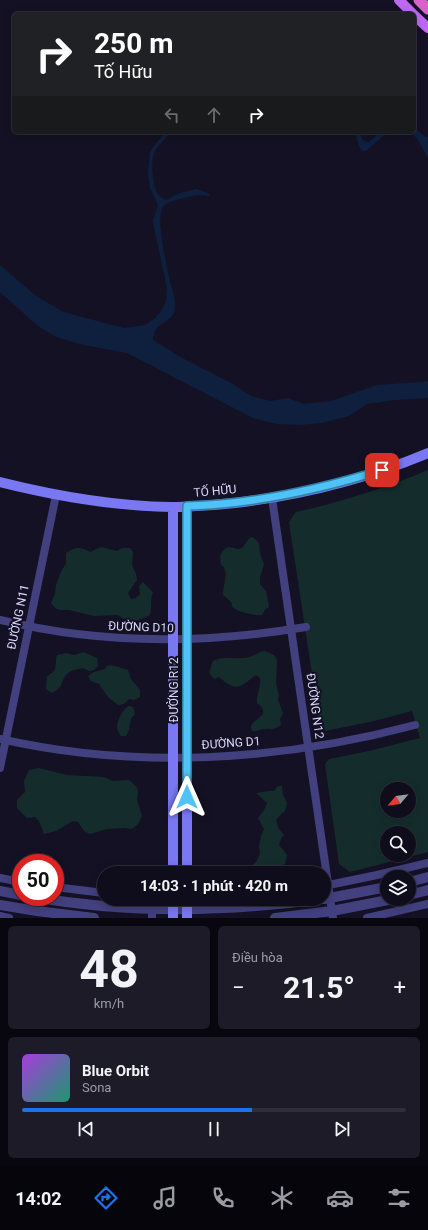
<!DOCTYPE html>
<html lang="vi">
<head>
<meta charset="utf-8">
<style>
  body { margin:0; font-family:Roboto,sans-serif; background:#1d1b28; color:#f1f3f6; height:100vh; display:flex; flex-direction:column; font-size:15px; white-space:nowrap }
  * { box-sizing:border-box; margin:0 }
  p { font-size:13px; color:#9b9ca3 }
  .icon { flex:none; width:22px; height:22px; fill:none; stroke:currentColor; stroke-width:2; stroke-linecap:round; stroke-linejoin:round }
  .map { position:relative; height:918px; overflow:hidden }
  .panel { display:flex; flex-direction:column; gap:8px; padding:8px; background:#08070f; flex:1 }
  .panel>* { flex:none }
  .hud { position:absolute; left:12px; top:12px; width:404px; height:122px; border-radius:6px; box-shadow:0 2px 10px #0003,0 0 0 1px #2f2d3a; background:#202124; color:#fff; overflow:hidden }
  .needle { width:26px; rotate:241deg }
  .fabs { position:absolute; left:380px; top:782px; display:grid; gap:8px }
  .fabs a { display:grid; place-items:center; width:36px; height:36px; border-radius:50%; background:#0f0d1b; box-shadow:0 2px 10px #0003,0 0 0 1px #2f2d3a; font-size:20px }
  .speed { position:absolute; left:12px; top:854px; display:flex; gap:8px; font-size:20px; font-weight:700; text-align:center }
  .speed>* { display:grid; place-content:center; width:52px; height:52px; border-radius:50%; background:#0f0d1b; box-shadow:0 2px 10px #0003,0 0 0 1px #2f2d3a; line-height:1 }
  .speed .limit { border:6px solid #d22; background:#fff; color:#111 }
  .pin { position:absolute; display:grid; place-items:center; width:34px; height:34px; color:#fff; margin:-17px; border-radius:8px; box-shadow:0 2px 6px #0006 }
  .me { position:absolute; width:44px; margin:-22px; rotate:0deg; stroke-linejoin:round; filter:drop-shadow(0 0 3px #0008) }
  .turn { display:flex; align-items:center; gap:14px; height:84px; padding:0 16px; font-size:18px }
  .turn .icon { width:52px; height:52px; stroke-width:2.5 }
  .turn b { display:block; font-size:28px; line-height:34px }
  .lanes { display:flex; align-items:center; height:38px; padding:0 16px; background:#0003; justify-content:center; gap:20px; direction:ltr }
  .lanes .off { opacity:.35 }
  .big { font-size:30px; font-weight:700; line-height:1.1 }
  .panel .card { flex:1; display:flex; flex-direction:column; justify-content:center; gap:6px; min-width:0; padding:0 14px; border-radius:6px; background:#1d1b28 }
  .panel .dial { align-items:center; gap:0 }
  .dial b { font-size:52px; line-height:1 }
  .song { display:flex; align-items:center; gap:12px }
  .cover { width:48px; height:48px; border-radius:6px; background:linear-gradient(135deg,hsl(280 70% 55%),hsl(160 70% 35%)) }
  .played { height:4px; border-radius:2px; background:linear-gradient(90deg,#1a73e8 60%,#2f2d3a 60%) }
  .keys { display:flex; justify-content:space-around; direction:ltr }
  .heat { display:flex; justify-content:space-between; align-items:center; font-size:22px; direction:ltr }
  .panel .tiles { flex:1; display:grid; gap:8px; grid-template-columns:1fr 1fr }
  .card:last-child { grid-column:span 2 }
  .trip { position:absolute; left:97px; top:866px; width:234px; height:40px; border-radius:20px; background:#0f0d1b; box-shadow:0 2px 10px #0003,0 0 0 1px #2f2d3a; font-weight:700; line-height:40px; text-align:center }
  .tabs { display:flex; height:64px; justify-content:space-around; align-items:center; background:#06050b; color:#9b9ca3 }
  .tabs .icon { width:28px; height:28px }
  .tabs .active { color:#1a73e8 }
  .tabs b { font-size:18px; color:#f1f3f6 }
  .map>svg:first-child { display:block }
</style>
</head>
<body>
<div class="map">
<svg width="428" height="918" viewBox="0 0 428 918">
  <rect width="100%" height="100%" fill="#141124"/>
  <!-- green -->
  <path fill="#142d2c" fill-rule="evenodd" d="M428 470V852L350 872 339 864 325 764 329 759 369 751 420 738 412 711 374 721 325 731 320 727 289 522 296 512C341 502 385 488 428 470ZM387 789H409V811H387ZM387 833H409V855H387Z
    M251 537 254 538 259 543 260 554 264 564 260 578V584L266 591 269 607 265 610 262 615C257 616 237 612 234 608 230 605 233 606 231 602 229 600 226 597 223 595 223 584 228 579 224 567L221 565C219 556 220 552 228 547 231 547 236 549 239 549 246 547 246 540 251 537Z
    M101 547 117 551 122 548H130L133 552 132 565 136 574 137 580 128 593 131 599 136 598 140 594 139 586 143 582 153 592C150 599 152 607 150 615 139 621 129 624 118 615L94 616 69 610H61L56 609 51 603 55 594 56 585 60 574 66 563V553C75 547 80 546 90 552Z
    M264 651 270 653 275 656 277 660 276 683 279 696 278 700 283 713 280 719 281 725C272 731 273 728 265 729 260 729 258 732 252 731L251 727 252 724 263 714C264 709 261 706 257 703 256 695 261 687 260 678L256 675C248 680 240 691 230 685 226 683 223 680 219 677L214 679 209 673 213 661C223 656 232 659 242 658 250 658 257 653 264 651Z
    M84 652 97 658 98 666 94 670 89 671 83 668C79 669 72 670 68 673 60 680 65 687 52 693L46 689 47 676C59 670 54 666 57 655L66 653 74 655Z
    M111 665 128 670 131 679 140 690V697L134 700 129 699 124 704 118 705 108 697 99 684 91 681 88 676 94 672 105 669 107 666Z
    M128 706 133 707 135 714C127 721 132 729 126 736H121C119 733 117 730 117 727 117 720 123 710 128 706Z
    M39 768 67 775 104 777 113 781 129 780 136 786 138 791 137 800 142 816 138 824 132 829 125 828 107 829 90 834 84 831 78 822 73 821 56 831 44 834 39 821 35 817 27 818 17 808V800L25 792 24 781 29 770Z
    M278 786H282L283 795 287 803 285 811 281 814 276 820 279 829 284 835 281 839 279 845 287 855 285 864 280 868C270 867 260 869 250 868L256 862 260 854 259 846 261 836 264 829 258 818 264 810 267 803 256 793 269 791H274Z"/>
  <!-- water -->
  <path fill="#0f203f" d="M414 128 426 137H428V158L418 140 411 132H414Z
    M166 132H171C165 140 155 147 153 157 151 167 153 191 160 197 161 198 165 199 166 200L180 193 196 189 208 193 210 196C199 194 190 196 180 199 173 201 165 202 162 209 156 223 167 266 170 282 172 290 176 300 175 309 174 320 160 322 155 331 154 333 153 337 153 340L184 359 233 384 251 396 270 401 288 398 304 404 331 401 377 385 423 382 428 381V398L396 400 367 404 349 416 322 423 300 425 277 424 253 418 127 353 84 345 56 337 38 326 0 292V265L35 295 63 312 124 328 146 325 155 318 162 310 166 301 167 288 154 228 153 220 158 205 150 188 148 174 150 152 156 143Z
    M355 132H360C361 138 363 142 369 142L380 132H389L383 136 366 151H362L359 146Z"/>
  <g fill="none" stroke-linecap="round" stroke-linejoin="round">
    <!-- minor -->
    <path stroke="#42407e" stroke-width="8" d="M272 498 333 918
      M0 620C101 645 204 644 306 627
      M0 739C136 770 280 761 415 725
      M0 768 56 495
      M0 878 21 882
      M324 886 377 875 428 863
      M55 887 104 893
      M0 916 9 918
      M152 918V899
      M367 918 428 904"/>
    <!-- tertiary -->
    <path stroke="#42407e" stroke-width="10" d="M409 882 428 877
      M0 891 21 895
      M409 895 428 890
      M34 897C129 914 226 912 321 899
      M324 899 387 887
      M0 905 37 911 94 918
      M275 918 332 911 393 899"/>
    <!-- secondary -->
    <path stroke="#7a77f3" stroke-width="10" d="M0 482C56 496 113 506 171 507 192 507 213 505 235 503 301 495 366 479 428 453
      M173 507V873
      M187 873V507
      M173 899V918
      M187 899V918"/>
    <!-- primary -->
    <path stroke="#be68f1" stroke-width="10" d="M399 0 413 14
      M414 15 428 28"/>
    <!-- trunk -->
    <path stroke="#d762ca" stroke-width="11" d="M419 0 428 9"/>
  </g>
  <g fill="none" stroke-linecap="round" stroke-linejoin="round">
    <!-- route casing -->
    <g stroke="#337fa1" stroke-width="10">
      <path id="route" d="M187 797V506C255 504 318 490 382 470"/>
    </g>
    <!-- route -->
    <use href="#route" stroke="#4fc3f7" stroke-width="7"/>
  </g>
  <g text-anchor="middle" stroke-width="4" stroke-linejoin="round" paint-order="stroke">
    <!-- street labels -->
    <g font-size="12" fill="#dbd7fb" stroke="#141124">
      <text transform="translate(215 491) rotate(-5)" y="4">TỐ HỮU</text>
      <text transform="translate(18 617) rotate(-78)" y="4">ĐƯỜNG N11</text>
      <text transform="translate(141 627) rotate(2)" y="4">ĐƯỜNG D10</text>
      <text transform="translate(174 690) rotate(-90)" y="4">ĐƯỜNG R12</text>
      <text transform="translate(315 706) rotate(82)" y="4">ĐƯỜNG N12</text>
      <text transform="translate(231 743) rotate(-4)" y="4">ĐƯỜNG D1</text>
    </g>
  </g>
</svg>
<div class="fabs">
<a><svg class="needle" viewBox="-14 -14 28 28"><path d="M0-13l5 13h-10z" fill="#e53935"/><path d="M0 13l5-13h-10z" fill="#9b9ca3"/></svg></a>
<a><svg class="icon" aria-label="search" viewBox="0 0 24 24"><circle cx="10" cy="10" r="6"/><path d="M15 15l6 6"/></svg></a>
<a><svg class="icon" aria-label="layers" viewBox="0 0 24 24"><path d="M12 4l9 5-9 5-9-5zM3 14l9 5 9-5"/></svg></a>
</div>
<div class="speed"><div class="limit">50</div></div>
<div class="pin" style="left:382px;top:470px;background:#d93025"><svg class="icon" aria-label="arrive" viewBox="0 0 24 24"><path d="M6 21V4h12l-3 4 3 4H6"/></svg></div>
<svg class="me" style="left:187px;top:797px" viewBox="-20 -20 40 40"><path d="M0-17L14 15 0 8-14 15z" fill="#4fc3f7" stroke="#fff" stroke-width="4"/></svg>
<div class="trip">14:03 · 1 phút · 420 m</div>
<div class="hud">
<div class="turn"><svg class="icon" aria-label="right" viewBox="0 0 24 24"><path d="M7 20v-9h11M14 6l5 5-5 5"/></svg><div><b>250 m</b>Tố Hữu</div></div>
<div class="lanes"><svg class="icon off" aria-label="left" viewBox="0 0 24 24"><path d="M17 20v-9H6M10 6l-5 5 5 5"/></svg><svg class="icon off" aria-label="ahead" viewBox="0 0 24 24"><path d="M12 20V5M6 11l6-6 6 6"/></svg><svg class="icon" aria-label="right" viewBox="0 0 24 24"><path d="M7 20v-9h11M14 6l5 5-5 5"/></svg></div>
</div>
</div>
<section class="panel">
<div class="tiles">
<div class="card dial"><b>48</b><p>km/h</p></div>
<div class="card"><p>Điều hòa</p>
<div class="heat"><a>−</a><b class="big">21.5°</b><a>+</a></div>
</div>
<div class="card">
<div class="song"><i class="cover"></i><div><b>Blue Orbit</b><p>Sona</p></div></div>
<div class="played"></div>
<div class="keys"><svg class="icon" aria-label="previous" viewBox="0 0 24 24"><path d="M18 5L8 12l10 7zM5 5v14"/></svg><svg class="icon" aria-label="pause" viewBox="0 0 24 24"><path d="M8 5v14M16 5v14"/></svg><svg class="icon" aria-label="next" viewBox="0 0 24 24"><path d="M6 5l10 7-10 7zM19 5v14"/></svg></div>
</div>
</div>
</section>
<nav class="tabs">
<b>14:02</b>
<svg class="icon active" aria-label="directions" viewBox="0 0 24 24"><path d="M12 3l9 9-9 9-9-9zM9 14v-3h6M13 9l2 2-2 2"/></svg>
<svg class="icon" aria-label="music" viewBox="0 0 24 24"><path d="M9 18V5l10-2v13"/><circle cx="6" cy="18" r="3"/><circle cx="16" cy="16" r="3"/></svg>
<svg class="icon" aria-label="phone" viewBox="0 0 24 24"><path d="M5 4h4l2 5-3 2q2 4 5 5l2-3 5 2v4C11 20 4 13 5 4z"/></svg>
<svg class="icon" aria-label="climate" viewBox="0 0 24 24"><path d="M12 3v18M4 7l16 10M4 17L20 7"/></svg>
<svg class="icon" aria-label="car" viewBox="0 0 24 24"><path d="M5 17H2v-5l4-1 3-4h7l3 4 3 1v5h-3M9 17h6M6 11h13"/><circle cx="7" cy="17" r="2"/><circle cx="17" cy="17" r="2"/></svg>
<svg class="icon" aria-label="filters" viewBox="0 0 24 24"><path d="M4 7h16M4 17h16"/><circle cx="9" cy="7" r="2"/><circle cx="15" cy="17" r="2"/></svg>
</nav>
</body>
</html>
